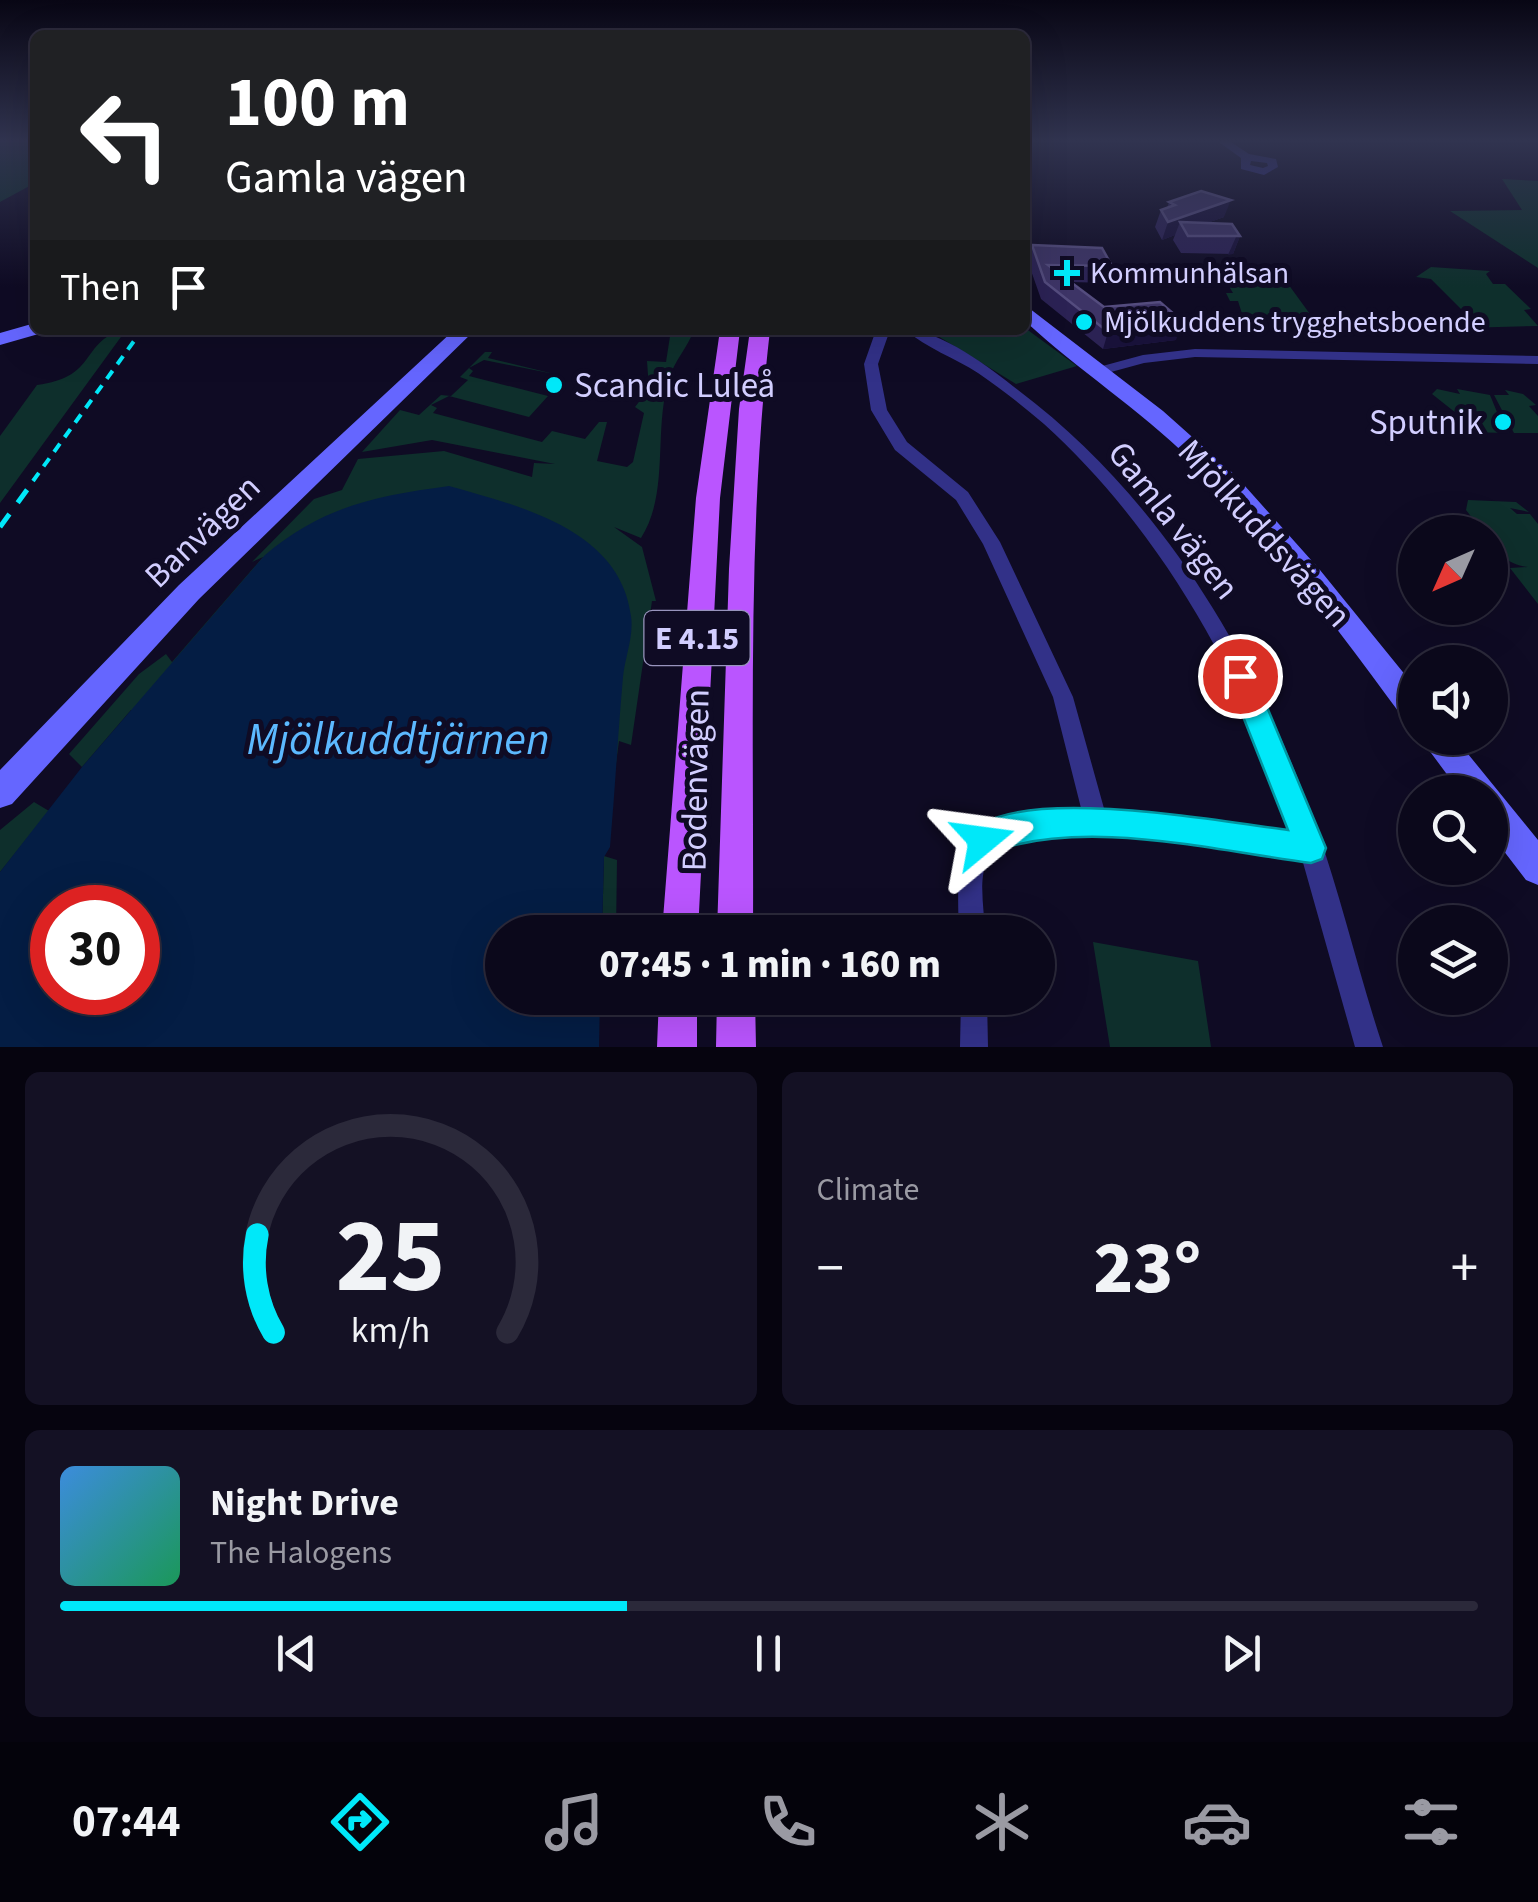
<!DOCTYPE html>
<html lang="en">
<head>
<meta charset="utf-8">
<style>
  body { margin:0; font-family:"Source Sans 3",sans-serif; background:#141124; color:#f1f3f6; height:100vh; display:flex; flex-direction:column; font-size:38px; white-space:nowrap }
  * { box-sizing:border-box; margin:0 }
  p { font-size:32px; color:#9a9aa3 }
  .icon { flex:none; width:55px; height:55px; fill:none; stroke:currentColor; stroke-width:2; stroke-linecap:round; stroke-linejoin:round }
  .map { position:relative; height:1047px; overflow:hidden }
  .side { display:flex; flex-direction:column; gap:25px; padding:25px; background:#06040f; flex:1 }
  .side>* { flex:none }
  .guide { position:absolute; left:30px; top:30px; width:1000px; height:305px; border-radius:15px; box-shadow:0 10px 40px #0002,0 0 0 2px #2b293a; background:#202124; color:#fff; overflow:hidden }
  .needle { width:65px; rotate:225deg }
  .controls { position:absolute; left:1398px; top:515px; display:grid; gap:20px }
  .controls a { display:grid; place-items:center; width:110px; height:110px; border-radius:50%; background:#0b081b; box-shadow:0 10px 40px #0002,0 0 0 2px #2b293a; font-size:50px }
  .speed { position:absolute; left:30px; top:885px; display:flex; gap:20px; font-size:50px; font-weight:700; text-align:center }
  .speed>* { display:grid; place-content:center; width:130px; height:130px; border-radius:50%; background:#0b081b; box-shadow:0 10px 40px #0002,0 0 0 2px #2b293a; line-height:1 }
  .speed .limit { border:15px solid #d22; background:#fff; color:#111 }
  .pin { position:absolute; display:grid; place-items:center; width:85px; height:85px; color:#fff; margin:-42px; border:5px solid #fff; border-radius:50%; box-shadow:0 2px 10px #0007 }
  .me { position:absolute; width:110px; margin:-55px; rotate:74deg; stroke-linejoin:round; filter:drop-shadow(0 0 8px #0008) }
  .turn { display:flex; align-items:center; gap:35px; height:210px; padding:0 30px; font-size:45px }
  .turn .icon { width:130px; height:130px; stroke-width:2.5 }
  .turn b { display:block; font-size:70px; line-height:85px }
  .then { display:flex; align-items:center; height:95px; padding:0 30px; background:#0003; gap:20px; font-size:38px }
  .big { font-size:75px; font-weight:800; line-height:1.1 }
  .side .tile { flex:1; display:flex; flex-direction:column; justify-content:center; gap:15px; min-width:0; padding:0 35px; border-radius:15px; background:#141124 }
  .side .dial { align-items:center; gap:0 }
  .dial svg { height:260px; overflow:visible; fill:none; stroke:#2b293a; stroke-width:7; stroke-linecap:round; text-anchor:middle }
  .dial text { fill:#f1f3f6; stroke:none }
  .song { display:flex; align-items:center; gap:30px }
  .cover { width:120px; height:120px; border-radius:15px; background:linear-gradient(135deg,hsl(210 70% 55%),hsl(150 70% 35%)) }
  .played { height:10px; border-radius:5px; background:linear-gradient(90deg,#00e8f9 40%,#2b293a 40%) }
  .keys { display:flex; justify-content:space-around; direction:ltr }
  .heat { display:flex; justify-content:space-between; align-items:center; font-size:55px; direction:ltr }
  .side .tiles { flex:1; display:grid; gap:25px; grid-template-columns:1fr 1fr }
  .tile:last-child { grid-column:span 2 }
  .trip { position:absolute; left:485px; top:915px; width:570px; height:100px; border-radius:50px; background:#0b081b; box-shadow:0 10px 40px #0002,0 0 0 2px #2b293a; font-weight:800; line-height:100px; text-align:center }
  .tabs { display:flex; height:160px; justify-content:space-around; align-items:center; background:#04030b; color:#9a9aa3 }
  .tabs .icon { width:70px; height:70px }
  .tabs .on { color:#00e8f9 }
  .tabs b { font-size:45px; color:#f1f3f6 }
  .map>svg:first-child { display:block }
</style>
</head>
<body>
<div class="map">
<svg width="1538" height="1047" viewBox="0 0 1538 1047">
  <rect width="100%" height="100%" fill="#0f0b24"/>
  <!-- green -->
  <path fill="#0e2f2c" d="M0 140H35V183L0 202Z
    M1502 179 1538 181V268L1450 211 1522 210Z
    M1431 267 1490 271 1486 274 1493 284H1505L1531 309 1524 310 1538 326 1462 328 1457 324 1475 323 1431 279 1416 277Z
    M1221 276 1283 277 1315 321 1342 325 1244 320 1238 301H1230L1226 293H1233L1227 283 1216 279Z
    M1025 328 1077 366 1016 384 928 330Z
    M119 330H126L0 503V436L37 385C96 377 79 348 119 330Z
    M671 330H694C688 347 674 361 669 379 653 431 670 492 641 538L614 527 642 547 656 601H652L631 745 619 741 604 856 617 860 616 932H602L604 857 131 710 82 767 69 754 139 674 166 654 172 662 263 557 252 562 314 499 342 490 358 459 444 451 532 477 534 463 555 464 432 440 362 452 400 410 419 415 441 395 451 396 468 380 460 377 485 352H492L488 358 554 374 484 360 469 368 473 371 469 376 548 396 529 417 449 396 431 405 437 408 433 413 542 442 552 431 585 439 599 422H607L597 461 627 467 633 462 644 413 635 407 649 389 647 361 666 362Z
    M1437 389 1460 394 1457 389 1490 395 1499 417 1495 421 1509 433 1463 432 1448 414 1456 413 1432 394Z
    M1505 390 1523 394 1536 405 1529 406 1538 416V433H1514L1494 395H1509Z
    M1468 500 1516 502 1529 512 1510 508 1517 514H1530L1538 524V604L1510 568 1528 567C1512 566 1490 552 1490 532H1483L1466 510Z
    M34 802 49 811 0 872V830Z
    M1093 942 1198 961 1211 1047H1110Z"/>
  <!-- water -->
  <path fill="#041d44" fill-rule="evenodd" d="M449 486C519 506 620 529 631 616 634 636 625 657 623 677 618 733 615 790 610 847L604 857 602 932H502V998H600L599 1047H0V872L82 767 265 555C323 506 376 496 449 486ZM52 908H138V992H52Z"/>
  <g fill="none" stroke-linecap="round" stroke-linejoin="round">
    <!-- street -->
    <path fill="#323188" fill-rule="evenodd" d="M1216 140H1228L1249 154 1276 159 1278 167 1264 175 1241 169V158ZM1251 161 1267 163 1268 166 1263 168 1250 165Z
      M876 330H890L878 364 887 410 907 442 968 492 1000 542 1073 697 1105 812 1295 834C1245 681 1164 533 1044 424 1023 406 1000 388 978 373 955 358 926 348 906 330 941 330 990 368 1018 390 1163 499 1257 660 1317 829 1342 900 1359 975 1383 1047H1355L1302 859 1096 833 1000 842C974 865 984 902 985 932H959C958 900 952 830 995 820 1022 813 1054 814 1082 812L1053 697 983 544 956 500 895 450 871 410 864 364Z
      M1195 349 1538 356V364L1195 357 1144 363 1100 375 1093 371 1095 368 1143 355Z
      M961 998H987L988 1047H960Z"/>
    <!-- secondary -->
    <path fill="#6566ff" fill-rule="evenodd" d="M1025 305 1163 411 1236 476 1320 570 1415 687V723L1404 719C1337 629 1271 537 1190 459 1139 409 1078 370 1025 321Z
      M35 323V330H44L42 333 0 345V333Z
      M454 330H475L199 599 12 804 0 808V770L179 585Z
      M1420 738H1455L1538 840V885L1526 880 1490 833V792H1460Z"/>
    <!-- primary -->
    <path fill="#ba55ff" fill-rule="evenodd" d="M720 330H740L720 498 698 932H662L696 498Z
      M750 330H770C747 529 754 732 753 932H717L729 569 739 409Z
      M659 998H697V1047H657Z
      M717 998H755L756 1047H716Z"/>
    <!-- rail-far1 -->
    <path stroke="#00e8f9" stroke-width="4" stroke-dasharray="10 8" stroke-linecap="butt" d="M33 481 142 330"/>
    <!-- rail -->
    <path stroke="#00e8f9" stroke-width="5" stroke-dasharray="16 14" stroke-linecap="butt" d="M0 527 35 479"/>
  </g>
  <!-- wall -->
  <path fill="#2b2254" d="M1169 202 1224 217 1207 223 1240 236 1233 254 1181 253 1173 240 1175 235 1162 240 1155 227 1161 210 1167 208Z
    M1032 245 1112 266 1107 283 1071 282 1104 307 1176 340 1103 349 1041 299 1028 262Z"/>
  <!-- shaded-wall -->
  <path fill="#181139" d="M1231 200 1224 217 1185 231 1180 222 1175 235 1162 240 1168 222Z
    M1240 236 1233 254 1228 255 1236 237Z
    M1183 322 1176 340 1103 349 1108 332Z"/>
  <!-- building -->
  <path fill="#3d3466" stroke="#544c7e" stroke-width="2.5" d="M1201 191 1231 200 1168 222 1161 210 1175 205 1169 202Z
    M1180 222 1232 224 1240 236H1188Z
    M1032 245 1102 248 1112 266 1048 265 1104 307 1160 302 1183 322 1108 332 1045 282Z"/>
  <!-- sky -->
  <linearGradient id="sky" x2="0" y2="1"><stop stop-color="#080614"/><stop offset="0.49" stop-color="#313450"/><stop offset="1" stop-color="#313450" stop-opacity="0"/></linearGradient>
  <rect width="1538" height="287" fill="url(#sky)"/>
  <!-- route -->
  <path fill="#00e8f9" stroke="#0097a2" stroke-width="2.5" d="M1240 664 1250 668 1254 676 1326 848 1322 859 1311 863C1210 850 1079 816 983 855L972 850 968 840C993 779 1231 823 1288 830L1227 676 1231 668Z"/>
  <!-- markers -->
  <g fill="#00e8f9" stroke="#0f0b24" stroke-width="4">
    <path d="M1062 258h10v10h10v10h-10v10h-10v-10h-10v-10h10z"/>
    <circle cx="1084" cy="322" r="10"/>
    <circle cx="554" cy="385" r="10"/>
    <circle cx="1503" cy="422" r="10"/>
  </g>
  <g text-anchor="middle" stroke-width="10" stroke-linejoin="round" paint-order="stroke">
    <!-- far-poi labels -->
    <g font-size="30" fill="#d2ceff" stroke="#0f0b24" text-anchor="start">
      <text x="1090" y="283">Kommunhälsan</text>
      <text x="1104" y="332">Mjölkuddens trygghetsboende</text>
    </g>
    <!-- shield labels -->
    <rect fill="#0f0b24" stroke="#9894bd" stroke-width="2.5" x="644.5" y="611" width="105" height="54" rx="8"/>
    <g font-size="32" font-weight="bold" fill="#d2ceff">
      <text x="697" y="649">E 4.15</text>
    </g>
    <!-- poi labels -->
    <g font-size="35" fill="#d2ceff" stroke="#0f0b24" text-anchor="start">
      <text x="574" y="397">Scandic Luleå</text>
      <text x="1483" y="434" text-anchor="end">Sputnik</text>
    </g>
    <!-- street labels -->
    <g font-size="35" fill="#d2ceff" stroke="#0f0b24">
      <text transform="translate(1174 520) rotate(52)" y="12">Gamla vägen</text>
      <text transform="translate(202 531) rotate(-44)" y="12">Banvägen</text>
      <text transform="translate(1265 533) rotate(48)" y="12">Mjölkuddsvägen</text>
      <text transform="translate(695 780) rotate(-89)" y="12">Bodenvägen</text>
    </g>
    <!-- near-water labels -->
    <g font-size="45" font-style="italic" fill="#5cb9ff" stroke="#0f0b24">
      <text x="398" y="754">Mjölkuddtjärnen</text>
    </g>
  </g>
</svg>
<div class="controls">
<a><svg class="needle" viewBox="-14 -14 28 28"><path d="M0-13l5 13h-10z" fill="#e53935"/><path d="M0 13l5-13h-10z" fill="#9a9aa3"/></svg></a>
<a><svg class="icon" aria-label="sound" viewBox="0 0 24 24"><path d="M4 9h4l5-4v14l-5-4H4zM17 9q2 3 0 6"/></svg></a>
<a><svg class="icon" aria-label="search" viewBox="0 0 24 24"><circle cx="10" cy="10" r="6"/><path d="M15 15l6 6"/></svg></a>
<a><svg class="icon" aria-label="layers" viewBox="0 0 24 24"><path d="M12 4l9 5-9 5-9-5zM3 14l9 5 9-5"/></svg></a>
</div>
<div class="speed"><div class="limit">30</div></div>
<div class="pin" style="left:1240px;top:676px;background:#d93025"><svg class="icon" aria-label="arrive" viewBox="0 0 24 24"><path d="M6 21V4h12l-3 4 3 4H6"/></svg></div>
<svg class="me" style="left:983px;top:840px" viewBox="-20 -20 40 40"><path d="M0-17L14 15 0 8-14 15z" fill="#00e8f9" stroke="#fff" stroke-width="4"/></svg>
<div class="trip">07:45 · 1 min · 160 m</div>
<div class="guide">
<div class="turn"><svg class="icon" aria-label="left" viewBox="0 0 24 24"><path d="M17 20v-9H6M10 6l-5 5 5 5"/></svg><div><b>100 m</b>Gamla vägen</div></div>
<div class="then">Then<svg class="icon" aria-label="arrive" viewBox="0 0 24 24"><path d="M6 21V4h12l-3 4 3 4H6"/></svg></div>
</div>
</div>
<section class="side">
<div class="tiles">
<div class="tile dial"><svg viewBox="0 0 100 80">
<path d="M14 69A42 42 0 1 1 86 69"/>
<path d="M14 69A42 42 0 0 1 9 39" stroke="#00e8f9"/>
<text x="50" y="56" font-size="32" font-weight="700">25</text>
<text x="50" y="72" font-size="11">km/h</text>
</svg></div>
<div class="tile"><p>Climate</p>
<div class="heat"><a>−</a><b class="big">23°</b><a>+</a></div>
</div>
<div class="tile">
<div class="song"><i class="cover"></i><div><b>Night Drive</b><p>The Halogens</p></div></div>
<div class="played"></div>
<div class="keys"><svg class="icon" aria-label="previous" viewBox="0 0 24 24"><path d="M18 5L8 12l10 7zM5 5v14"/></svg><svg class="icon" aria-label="pause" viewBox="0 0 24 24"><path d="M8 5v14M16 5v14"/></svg><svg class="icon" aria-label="next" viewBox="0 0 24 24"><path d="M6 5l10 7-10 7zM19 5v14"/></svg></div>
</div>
</div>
</section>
<nav class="tabs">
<b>07:44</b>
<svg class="icon on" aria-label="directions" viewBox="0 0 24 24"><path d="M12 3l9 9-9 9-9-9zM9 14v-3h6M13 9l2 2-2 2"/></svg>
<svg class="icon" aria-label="music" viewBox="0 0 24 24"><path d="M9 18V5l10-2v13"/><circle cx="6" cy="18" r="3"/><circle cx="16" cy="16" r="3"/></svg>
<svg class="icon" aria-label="phone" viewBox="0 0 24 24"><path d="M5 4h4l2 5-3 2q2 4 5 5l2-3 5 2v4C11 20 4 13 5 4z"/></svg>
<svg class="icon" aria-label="climate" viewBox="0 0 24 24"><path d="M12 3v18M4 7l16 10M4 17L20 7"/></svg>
<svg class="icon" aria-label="car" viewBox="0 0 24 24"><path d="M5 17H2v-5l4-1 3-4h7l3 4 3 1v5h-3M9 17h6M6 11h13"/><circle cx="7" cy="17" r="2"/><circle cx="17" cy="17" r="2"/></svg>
<svg class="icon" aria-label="filters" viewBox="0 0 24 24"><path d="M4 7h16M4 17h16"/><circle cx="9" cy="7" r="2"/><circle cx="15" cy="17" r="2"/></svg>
</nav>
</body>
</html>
